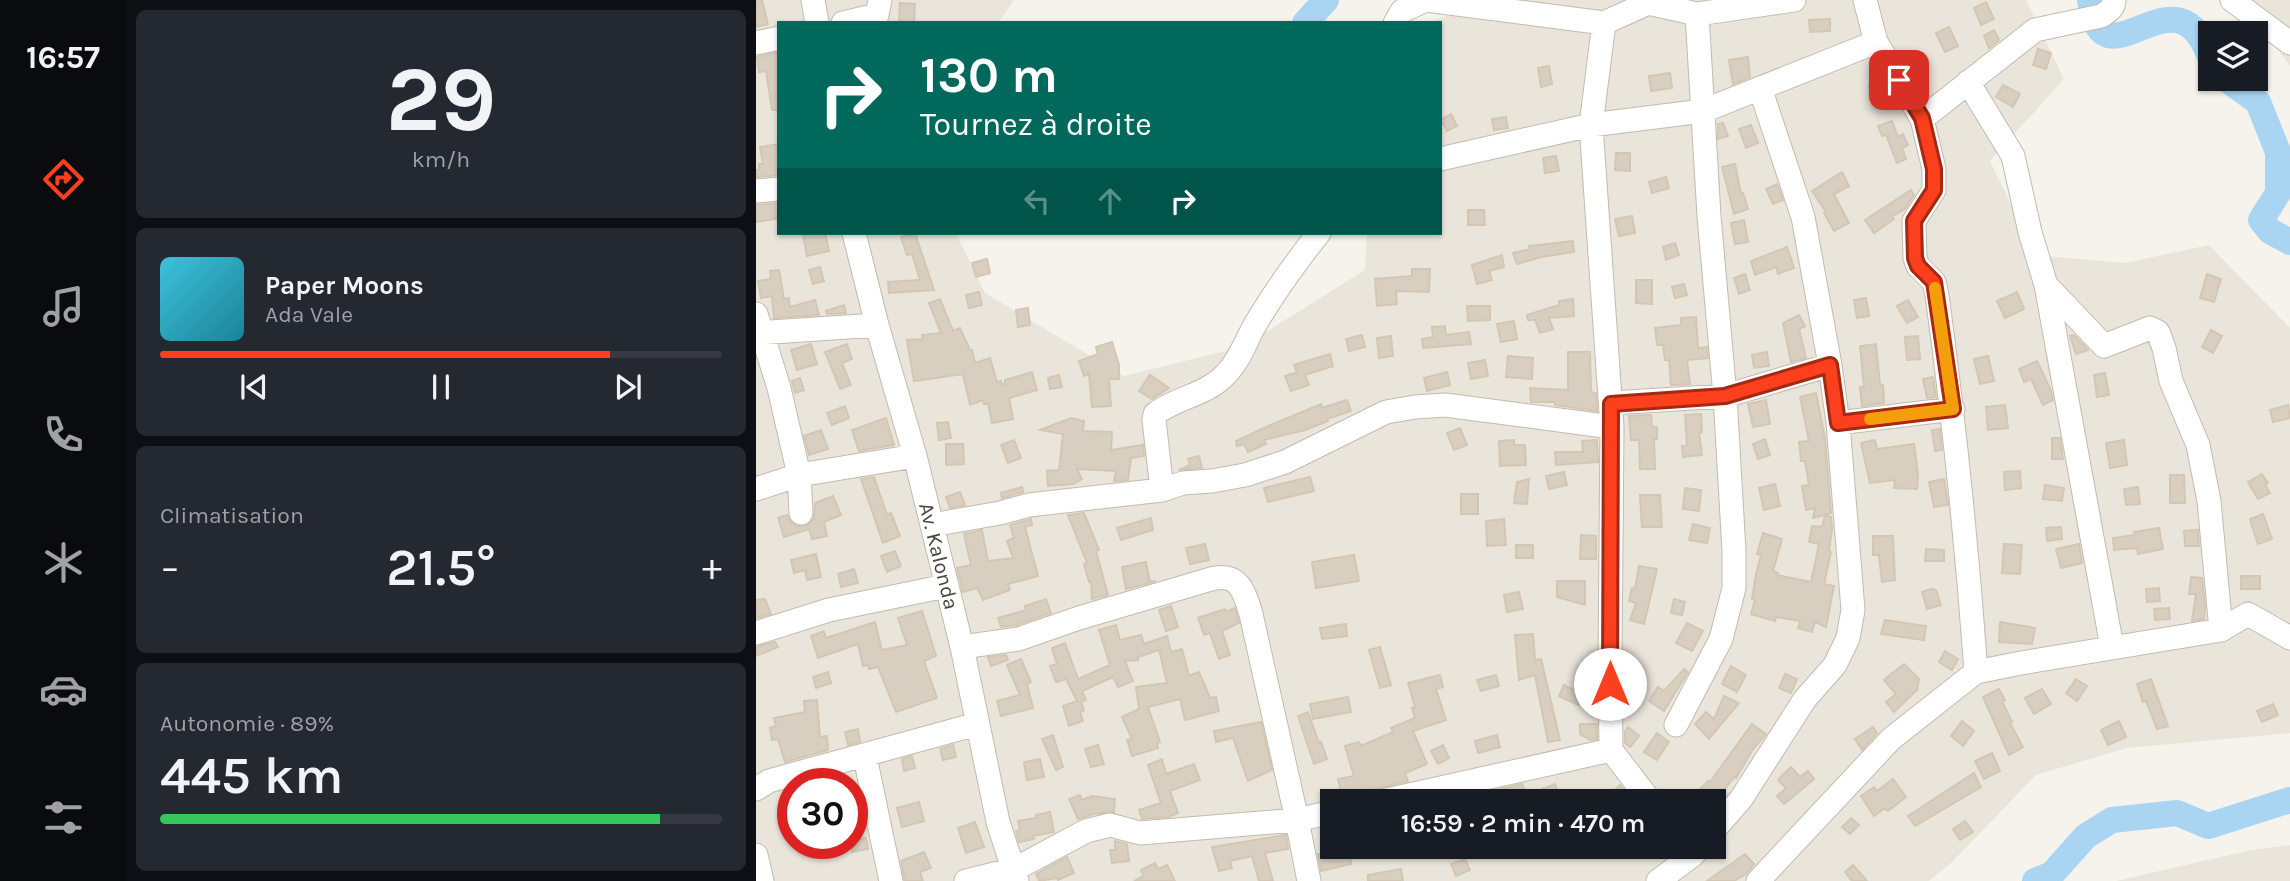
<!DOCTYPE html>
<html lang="fr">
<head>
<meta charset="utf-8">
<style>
  body { margin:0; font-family:Karla,sans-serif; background:#242831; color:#f1f3f6; height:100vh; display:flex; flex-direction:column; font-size:26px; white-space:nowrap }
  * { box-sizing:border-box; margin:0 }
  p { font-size:23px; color:#9ea1a6 }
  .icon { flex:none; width:38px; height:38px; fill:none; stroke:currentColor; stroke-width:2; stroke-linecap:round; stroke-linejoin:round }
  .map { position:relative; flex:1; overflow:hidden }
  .side { display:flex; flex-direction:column; gap:10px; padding:10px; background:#0d0f14; width:630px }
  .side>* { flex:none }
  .banner { position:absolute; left:21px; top:21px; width:665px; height:214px; border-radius:0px; box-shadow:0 2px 5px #0004; background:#00695c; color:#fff; overflow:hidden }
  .controls { position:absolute; left:1442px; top:21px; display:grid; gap:14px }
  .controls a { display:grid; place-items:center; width:70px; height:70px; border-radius:0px; background:#171b24; box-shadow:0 2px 5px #0004; font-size:35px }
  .speed { position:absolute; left:21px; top:768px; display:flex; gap:14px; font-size:35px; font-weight:700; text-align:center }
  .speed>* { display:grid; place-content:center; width:91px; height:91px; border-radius:50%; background:#171b24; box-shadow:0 2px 5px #0004; line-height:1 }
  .speed .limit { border:10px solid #d22; background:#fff; color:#111 }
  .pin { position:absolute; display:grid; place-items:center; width:60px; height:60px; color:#fff; margin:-30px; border-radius:14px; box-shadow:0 4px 10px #0006 }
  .me { position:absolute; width:77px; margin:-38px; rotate:0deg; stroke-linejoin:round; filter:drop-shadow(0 0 5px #0008) }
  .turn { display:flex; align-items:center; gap:24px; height:147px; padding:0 28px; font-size:32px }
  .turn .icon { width:91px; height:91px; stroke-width:2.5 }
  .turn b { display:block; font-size:49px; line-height:60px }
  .lanes { display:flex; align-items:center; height:66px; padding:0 28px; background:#0003; justify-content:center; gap:35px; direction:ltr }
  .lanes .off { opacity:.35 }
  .big { font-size:52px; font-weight:600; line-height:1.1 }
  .side .widget { flex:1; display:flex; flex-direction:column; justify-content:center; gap:10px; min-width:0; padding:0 24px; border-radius:10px; background:#242831 }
  .side .dial { align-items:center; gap:0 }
  .dial b { font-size:91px; line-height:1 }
  .song { display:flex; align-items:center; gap:21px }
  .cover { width:84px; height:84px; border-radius:10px; background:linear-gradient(135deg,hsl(190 70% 55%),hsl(190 70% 35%)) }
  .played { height:7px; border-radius:4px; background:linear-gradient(90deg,#fc3f1d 80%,#363941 80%) }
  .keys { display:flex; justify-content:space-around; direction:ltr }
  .heat { display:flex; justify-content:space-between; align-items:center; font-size:38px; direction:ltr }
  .charge { height:10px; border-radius:5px; background:linear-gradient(90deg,#34c759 89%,#363941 0) }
  .trip { position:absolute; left:564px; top:789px; width:406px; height:70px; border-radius:0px; background:#171b24; box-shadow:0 2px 5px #0004; font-weight:600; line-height:70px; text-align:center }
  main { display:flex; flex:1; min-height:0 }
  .tab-bar { display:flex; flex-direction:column; width:126px; justify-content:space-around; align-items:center; background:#090b0e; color:#9ea1a6 }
  .tab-bar .icon { width:49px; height:49px }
  .tab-bar .current { color:#fc3f1d }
  .tab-bar b { font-size:32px; color:#f1f3f6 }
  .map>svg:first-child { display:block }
</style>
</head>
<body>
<main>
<nav class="tab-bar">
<b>16:57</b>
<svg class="icon current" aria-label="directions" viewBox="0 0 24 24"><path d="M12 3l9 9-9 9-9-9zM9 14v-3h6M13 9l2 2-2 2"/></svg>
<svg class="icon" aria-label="music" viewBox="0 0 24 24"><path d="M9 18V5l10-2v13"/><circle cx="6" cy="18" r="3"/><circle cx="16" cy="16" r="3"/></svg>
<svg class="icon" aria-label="phone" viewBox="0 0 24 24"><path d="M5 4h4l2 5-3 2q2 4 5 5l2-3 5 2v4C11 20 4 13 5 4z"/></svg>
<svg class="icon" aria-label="climate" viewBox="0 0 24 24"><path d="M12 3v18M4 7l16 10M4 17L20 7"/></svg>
<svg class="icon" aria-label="car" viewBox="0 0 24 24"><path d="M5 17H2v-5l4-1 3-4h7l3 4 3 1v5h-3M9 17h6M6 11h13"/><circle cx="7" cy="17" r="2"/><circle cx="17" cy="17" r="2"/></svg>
<svg class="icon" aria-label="filters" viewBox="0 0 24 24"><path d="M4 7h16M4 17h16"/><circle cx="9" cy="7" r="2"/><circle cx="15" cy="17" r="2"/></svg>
</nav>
<section class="side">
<div class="widget dial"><b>29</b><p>km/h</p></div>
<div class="widget">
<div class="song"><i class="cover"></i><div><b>Paper Moons</b><p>Ada Vale</p></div></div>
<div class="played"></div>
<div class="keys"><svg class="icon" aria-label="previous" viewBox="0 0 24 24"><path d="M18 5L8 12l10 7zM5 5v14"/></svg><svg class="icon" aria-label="pause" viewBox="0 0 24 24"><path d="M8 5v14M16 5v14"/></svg><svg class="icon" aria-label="next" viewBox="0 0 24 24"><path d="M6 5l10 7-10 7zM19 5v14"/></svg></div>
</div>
<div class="widget"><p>Climatisation</p>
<div class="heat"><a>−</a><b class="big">21.5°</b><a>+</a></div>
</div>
<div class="widget"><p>Autonomie · 89%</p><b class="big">445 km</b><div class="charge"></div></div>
</section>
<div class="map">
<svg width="1534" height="881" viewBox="0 0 1534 881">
  <rect width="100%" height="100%" fill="#f6f3ec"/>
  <!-- residential -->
  <path fill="#eae5da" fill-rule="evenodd" d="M0 0H258L242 23H23V233H200L229 293 368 376 486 347 609 270 611 233H684V23H671L735 0H1270L1308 79 1234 161 1279 255 1369 263 1453 245 1534 328V733L1371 748 1280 775 1196 862 1173 881H0ZM37 784H96V844H37ZM576 802H957V847H576Z
    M1470 0H1534V66L1516 42Z
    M1534 845V881H1360L1495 850Z"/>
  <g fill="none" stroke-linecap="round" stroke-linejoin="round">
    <!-- river -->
    <path stroke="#a9d4f2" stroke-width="26" d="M1334 0C1344 78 1395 0 1433 25 1444 33 1449 45 1454 57
      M549 23 570 0
      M1470 79 1502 102 1522 152V193L1505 220 1514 231 1534 242
      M1279 881 1296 874 1330 836 1356 820 1421 813 1452 826 1534 800"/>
  </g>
  <!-- building -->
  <path fill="#d8cfc1" stroke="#d3c7b4" stroke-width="2" d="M0 0H6L12 24 0 27Z
    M1230 2 1238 19 1225 25 1218 8Z
    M144 3 159 4 158 23 143 22Z
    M1074 19V31L1054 32 1053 20Z
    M1193 27 1202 46 1189 52 1180 33Z
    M1238 30 1243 40 1233 48 1228 36Z
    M1282 49 1295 53 1290 69 1277 65Z
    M23 52V110H16L10 71 3 72 1 57Z
    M992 57 994 77 977 84 973 60Z
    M793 66 796 84 785 87 782 68Z
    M914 73 916 88 895 91 893 76Z
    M1126 84 1129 102 1116 104 1113 86Z
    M1247 85 1264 94 1257 107 1240 97Z
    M695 114 701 126 691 131 685 120Z
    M750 117 752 128 738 130 736 119Z
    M1136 121 1142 137 1147 134 1152 145 1146 148 1150 159 1141 163 1130 135 1126 136 1122 126Z
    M967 123 972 136 962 139V124Z
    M995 125 1002 143 990 148 983 129Z
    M23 144V175L0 177V170H3V164H7L4 147Z
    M860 153H874V171L859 170Z
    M800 156 803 171 789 173 787 158Z
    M979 164 985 194 987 193 992 209 978 214 966 167Z
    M1086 172 1093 186 1078 194 1093 223 1078 231 1068 213 1070 212 1056 191Z
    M910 177 913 188 896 193 893 182Z
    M1021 184 1027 200 1017 204 1010 189Z
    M1155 190 1158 195 1149 209 1136 216 1138 219 1118 233 1109 220Z
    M23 203V216H20V219L0 222V205Z
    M712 210H728L729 225H712Z
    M876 216 879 233 863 236 859 219Z
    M988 220 992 242 979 244 975 223Z
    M56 233H69L73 251 51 256 47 235Z
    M159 233 178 290 133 293 132 282 164 280 156 254 151 255 145 237Z
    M817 241 818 252 785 257 761 264 757 253 774 249 773 246Z
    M919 243 923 255 910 260 907 247Z
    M1031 247 1038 268 1022 274 1020 267 999 275 995 261Z
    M746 255 748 267 733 271 736 280 721 284 716 265Z
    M231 259 234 273 220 277 216 263Z
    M64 267 68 281 57 284 53 270Z
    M656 269H674L673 292 640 291 641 304 621 306 619 279 656 276Z
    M23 270 28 299 33 298 34 307 59 300 63 315 18 318 16 296 5 298 2 281 15 279 14 271Z
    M989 274 994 290 983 294 978 278Z
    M1451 274 1465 279 1458 302 1444 298Z
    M880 280H896V304L880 303Z
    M928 284 931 295 919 298 916 287Z
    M223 292 226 305 213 308 210 295Z
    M1261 292 1268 309 1249 318 1241 301Z
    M1110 298 1113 316 1101 318 1098 300Z
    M184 299 197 331 204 328 214 350H216L219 363 234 358 241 382 245 381 246 385 249 384V380L276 372 281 390 253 398 257 419 236 423 232 403 228 404 227 400 214 405 207 374 158 381 151 340 167 339 166 335 185 333 173 303Z
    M817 299 818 316 793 318 797 329 784 333 779 320H772L771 315 803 305V301Z
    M1152 300 1162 317 1151 323 1141 306Z
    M88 305 90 313 71 314 70 311Z
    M711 306H734V320L712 321Z
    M272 308 274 325 262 327 260 310Z
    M1043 315 1049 326 1043 329 1050 358 1035 362 1027 323Z
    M940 317 942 348 951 347 952 358 931 360 934 384 915 385 913 360H909L907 345H901L899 328 925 325V318Z
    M758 321 761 339 745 342 741 324Z
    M689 326 690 335 713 332 715 344 667 348 666 339 677 337 676 327Z
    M1455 330 1466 336 1457 353 1446 347Z
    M606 335 609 347 593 351 590 339Z
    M1318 335 1332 350 1320 354 1314 336Z
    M635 336 637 356 623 358 621 338Z
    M1162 336 1164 359 1151 360 1149 337Z
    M356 342 363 365V379H353L355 406 336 407 333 374 328 376 323 361 342 354 340 347Z
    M55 344 61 364 41 370 35 350Z
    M91 344 96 359 86 363 95 385 84 389 69 352Z
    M1120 344 1124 385H1127L1128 403 1106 406 1104 387H1108L1104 346Z
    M812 352H834L835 392 840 393 841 411 799 405V402H775L774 388 812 390Z
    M1011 352 1013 366 998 368 996 355Z
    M574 354 577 366 549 375 553 385 535 391 529 376 541 372 538 365Z
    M752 356 777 358 776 379 750 377Z
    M1232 356 1238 381 1224 384 1218 359Z
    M729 360 732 376 715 379 712 363Z
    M1281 361 1295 391 1297 400 1287 405 1275 379 1268 382 1263 369Z
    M691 372 694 385 671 391 668 378Z
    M1349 373 1353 395 1341 397 1338 375Z
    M303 375 306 387 294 389 292 378Z
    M394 375 413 388 396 399 383 391Z
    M1177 377 1180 397 1171 398 1167 379Z
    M44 378 48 390 39 393 36 381Z
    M1060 393 1069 439 1075 513 1057 518 1059 508 1050 510 1046 486 1053 485 1049 461H1045L1043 442 1053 441 1044 397Z
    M591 400 595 411 571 419 572 421 549 430 508 440 510 444 492 452 488 444 481 446 480 441 517 424 565 404 566 408Z
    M1010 400 1014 424 997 427 992 404Z
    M1249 405 1252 428 1232 430 1230 407Z
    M1532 405 1534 418 1517 422 1514 410Z
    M89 406 93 418 76 425 71 413Z
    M945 414 946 432 943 433 946 455 927 457 926 446H931L929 415Z
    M895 415 896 427H901V439H898L899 469H884L883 440H875L873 416Z
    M130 418 138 445 103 451 96 430Z
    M315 418 328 421 327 431 356 432 355 450 387 445 388 456 375 458 372 480 358 481 360 471 321 469 326 479 317 484 292 486 291 471 303 470 307 434 284 430Z
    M192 422 195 438 183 440 181 423Z
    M704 428 711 445 698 450 691 433Z
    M1184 429 1186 450 1179 451 1176 430Z
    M65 430 72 449 53 455 48 436Z
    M1296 438H1304L1307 459H1296Z
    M1009 439 1014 455 1002 459 997 444Z
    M258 440 265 458 252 463 245 445Z
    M758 440V445H769L770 465 744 466 743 441Z
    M841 440 842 462 800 465 799 452H827L826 441Z
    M1119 440 1121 449 1158 444 1162 474 1161 489 1138 488 1139 480 1114 483 1105 443Z
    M1368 440 1371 465 1354 468 1350 443Z
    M190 444H207L208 464 190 465Z
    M443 456 446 468 423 470 434 465 432 459Z
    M1264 471 1265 488 1249 490 1248 472Z
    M808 472 811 485 793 489 790 476Z
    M1506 474 1512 483 1509 485 1514 493 1502 499 1492 482Z
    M1414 475H1428L1429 503H1414Z
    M118 477 131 515 135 513 144 536 127 543 105 479Z
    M554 477 558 491 512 502 508 488Z
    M773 479 771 504 758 503 761 482Z
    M1188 479 1192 505 1178 507 1173 482Z
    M1019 484 1024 506 1008 510 1003 488Z
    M1289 485 1308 488 1306 501 1287 499Z
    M266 487 267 492 246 498 245 493Z
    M1382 487 1384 504 1370 505 1368 489Z
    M929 488 945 490 943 511 927 509Z
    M204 492 209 505 194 508 190 497Z
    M705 494H722V514H705Z
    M884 495H904L906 527H886Z
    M77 496 85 515 68 522 71 536 56 539 53 529 28 537 22 518 31 515 34 521 39 526 52 525 58 519 59 503Z
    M328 513 343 550 340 551 352 595 336 599 335 581 333 582 328 564 331 563 312 515Z
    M1507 514 1516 539 1502 544 1494 519Z
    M1069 515 1075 517 1076 529 1073 551 1075 552 1068 584 1078 586 1070 627 1059 622 1056 632 1042 628 1044 621 1020 617 1019 621 995 614 999 600 996 599 1000 574 1005 555 1001 554 1007 533 1026 539 1017 571 1022 573 1021 575 1055 582 1063 544 1053 542 1056 526 1066 527Z
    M395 518 397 530 365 540 361 528Z
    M275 519 276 525 269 527 282 576 252 584 254 590 227 600 221 588 207 592 201 568 215 565 208 534 226 530 232 561 257 558 251 541 258 538 254 525Z
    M748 519 750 545 731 546 730 521Z
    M937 524 954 528 951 543 933 540Z
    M1305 527 1306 539 1291 541 1290 528Z
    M1403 528 1407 549 1382 554 1381 548 1358 550 1357 538 1379 535 1378 532Z
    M1442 530 1443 546H1429L1428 531Z
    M825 535 840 536V559H824Z
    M1117 536H1137L1139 580 1126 582 1123 555H1117Z
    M449 544 453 560 434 564 430 548Z
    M1248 544 1266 545 1264 574 1246 573Z
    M1323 544 1326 563 1305 568 1300 549Z
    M760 545H777V558H760Z
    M1170 549 1188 550V561H1169Z
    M139 551 145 566 131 572 125 556Z
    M60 554 65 577 51 580 49 570 38 573 35 560Z
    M598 555 603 581 560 588 556 562Z
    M390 562 394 582 400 581 370 589 366 567Z
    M883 566 901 569 888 624 874 620 880 603 873 601 876 588 879 589Z
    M98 569 102 583 85 587 82 574Z
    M1485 576H1504V589H1485Z
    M1435 577 1446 578 1449 608 1448 619 1436 621 1440 594H1433Z
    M801 581H829V605L801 597Z
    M1403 588 1404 601 1391 602 1390 589Z
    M1175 589 1180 590 1185 605 1171 609 1166 592Z
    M763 592 767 609 751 612 748 595Z
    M9 599 15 614 0 618V600Z
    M290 599 295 613 260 625 245 627 242 618 270 610 269 606Z
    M918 599 929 602 926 615 915 613Z
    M415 606 422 627 410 631 403 610Z
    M479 608 483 623 466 631 474 655 463 659 454 633 448 635 442 618 469 609 470 612Z
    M1413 608 1414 619 1399 620 1398 609Z
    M166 611 180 656 168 661 181 698 140 712 122 667 113 669 112 665 107 666 102 644 62 658 55 636 68 631 70 638 119 622 126 650 151 645 142 618Z
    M1129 620 1170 626 1168 640 1125 634Z
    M1244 622 1279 628 1276 644 1243 642Z
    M931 623 947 631 936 651 920 643Z
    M590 624 591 636 566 639 564 628Z
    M360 625 364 640 385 635 388 644 411 636 415 652 426 649 433 676 443 672 454 698 460 697 463 711 429 720 424 699 392 707 404 742 401 743 402 748 376 756 371 740 376 739 366 717 383 709 380 687 411 683 403 650 382 657V660L369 661 377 681 362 687 357 677 326 691 330 700 325 702 328 710 324 712 327 721 313 726 307 706 321 701 310 679 300 682 294 666 301 664 296 648 309 643 322 679 354 665 343 630Z
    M777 634 779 660 785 659 804 740 792 742 779 675 763 680 759 635Z
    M19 642 22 647 0 656V647Z
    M624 647 635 685 624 688 613 650Z
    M1189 651 1202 659 1196 670 1183 662Z
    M250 655 252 660 235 666 232 657Z
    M265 659 275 682 271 684 277 708 245 716 241 701 264 695 251 665Z
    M1148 664 1163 679 1161 690 1138 712 1130 702 1140 694 1128 680Z
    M975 666 990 675 981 692 966 684Z
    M928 669 932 672 908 711 893 701 902 687 908 691Z
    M72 672 75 683 60 688 57 677Z
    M1029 674 1041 679 1035 693 1023 688Z
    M684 675 687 687 680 689 690 720 657 731 671 764 649 773 652 781 618 789 612 792 608 800 587 802 582 779 598 776 589 746 603 742 605 746 637 732 635 728 659 718 656 708 659 707 652 683Z
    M740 675 743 686 725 691 721 680Z
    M869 675 882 684 873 699 868 697Z
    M1320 679 1331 686 1321 701 1310 693Z
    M1395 679 1412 726 1401 729 1390 701 1387 702 1381 684Z
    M808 685 827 695 822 705 803 696Z
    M1243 689 1249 700 1246 701 1256 722 1254 723 1267 747 1253 755 1227 697Z
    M1286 689 1295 704 1278 714 1269 698Z
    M968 696 983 703 953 739 939 724 950 712 958 719Z
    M592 697 595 712 557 719 554 704Z
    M61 700 64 737 71 736 72 750 29 762 22 739 16 740 14 728 20 726 18 718 49 712 48 701Z
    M1517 704 1522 715 1506 722 1501 711Z
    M552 712 563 743 565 742 571 759 558 764 542 716Z
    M1206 721 1218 731 1207 746 1195 736Z
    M1363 721 1370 737 1352 745 1345 730Z
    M505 722 516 770 492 781 477 738 460 742 458 731Z
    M824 724H841V739L834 740 824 734Z
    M996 724 1010 734 997 749 980 778 978 777 959 802H932L952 781 954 782Z
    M872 727 883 736 874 747 869 743V731Z
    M1117 727 1121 733 1106 750 1099 739Z
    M102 729 104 742 92 745 89 732Z
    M901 733 913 742 901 760 888 752Z
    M297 735 307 767 300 770 286 739Z
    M741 735 744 747 722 753 719 741Z
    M197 745 200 757 187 760 184 749Z
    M342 745 348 764 335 767 329 749Z
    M687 745 693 758 682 764 675 751Z
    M1236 753 1244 771 1228 779 1219 761Z
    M156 756 159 768 148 771 146 759Z
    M284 759 288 777 271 780 268 762Z
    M406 759 410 774 438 764 444 780 414 791 422 813 413 817 386 819 383 810 405 803 392 765Z
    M1035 767 1044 777 1052 771 1058 779 1028 804 1021 796 1030 788 1022 780Z
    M1218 773 1225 787 1159 826 1152 816Z
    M1137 779 1150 797 1132 811 1129 808 1118 816 1105 796 1118 787 1121 791Z
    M766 784 771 795 756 802H713L741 790Z
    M799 784 805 802H785L781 791Z
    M864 785 877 802H847Z
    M324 795 326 800 336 796 359 799 358 812 337 814 322 819 313 799Z
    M163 802 168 821 146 827 141 808Z
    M294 812 298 832 277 836 278 839 263 842 260 831 264 830 262 821 280 818V815Z
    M1095 818 1103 825 1094 834 1086 827Z
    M1209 821 1217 832 1204 840 1197 829Z
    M219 822 228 847 210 853 202 828Z
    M530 835 532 849 509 853 517 881H503L496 856 474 861 476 868 463 871 456 847Z
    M110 838 112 849 96 852V840Z
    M359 841 371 844 373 861 356 863 354 850H359Z
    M574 847H593L595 864 565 871 562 854 575 852Z
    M168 852 175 868 164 872 167 881H149L145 861Z
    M989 854 998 864 990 874 978 881H951Z
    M311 857 318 873 302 880 301 878 283 881 280 874Z
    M709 859 714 870 700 876 695 864Z
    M399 863 402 869 411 865 419 881H378L388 876 385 870Z
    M1097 865 1111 881H1096L1089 872Z
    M645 869 647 881H612V875Z"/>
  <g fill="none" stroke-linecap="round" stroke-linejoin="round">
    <!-- minor casing -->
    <g stroke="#c2bbae" stroke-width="25">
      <path id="minor" d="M57 0 61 23
        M1109 0 1120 42 1166 119 1178 169V190L1158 221 1159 258 1162 266 1178 282 1181 295C1198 420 1211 546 1220 672
        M1476 0 1534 43
        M87 23 121 15 124 0
        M639 23 646 11 670 0 848 23 892 3 941 14 1038 0
        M848 23 835 125 856 427 854 662 855 750 895 802
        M0 43 23 38
        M1212 82 1257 156 1274 232 1290 285 1356 647
        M1166 119 1279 30 1345 16C1351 12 1358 9 1358 0
        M684 159 835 125 947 111 1120 42
        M0 191 23 189
        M98 233 121 325 159 456 206 647 242 822 261 881
        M1291 286 1348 346 1394 328 1402 332 1408 348 1415 381 1442 445 1453 501 1465 630
        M0 314 23 388 43 475 45 513
        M0 333 121 325
        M855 403 969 396 1074 365
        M1082 423 1197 409
        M0 489 43 475 159 456
        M406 490 398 420 399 414C421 397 451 395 470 374 484 360 490 340 500 323 519 291 540 262 563 233
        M176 525 244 513 273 505 406 490 427 483 456 481 489 475 529 462 630 412 659 407 689 405 856 427
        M0 633 73 610 190 586
        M206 647 263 639 323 618 455 579C483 572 488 591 495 614L541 820 553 881
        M920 725 965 639 978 588V551L969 396 953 216 941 14
        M109 757 135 881
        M0 789 13 781 221 724
        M622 802 855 750
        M957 831 985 799 1049 699 1079 665 1092 638 1097 610 1082 423 1074 365 1047 217 1004 88
        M0 855 6 881
        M210 881 259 869 330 831 354 825 384 833 541 820 576 812
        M902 881 937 855 944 847
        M1002 881 1135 739 1220 672 1265 663 1465 630 1492 614 1534 638"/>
    </g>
    <!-- minor -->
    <use href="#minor" stroke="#fff" stroke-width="23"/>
  </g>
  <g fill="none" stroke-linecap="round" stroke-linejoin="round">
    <!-- route casing -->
    <g stroke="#a42913" stroke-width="18">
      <path id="route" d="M854 684 855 404 969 396 1074 365 1082 423 1197 409 1178 282 1162 266 1159 258 1158 221 1178 190V169L1166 118 1143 80"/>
    </g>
    <!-- route -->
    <use href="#route" stroke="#fc3f1d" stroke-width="12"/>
    <!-- slow -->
    <path stroke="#f59e0b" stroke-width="12" d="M1114 419 1197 409 1179 288"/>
  </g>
  <g text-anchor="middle" stroke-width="5" stroke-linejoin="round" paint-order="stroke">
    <!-- street labels -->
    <g font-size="21" fill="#4b4439" stroke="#fff">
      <text transform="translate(183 556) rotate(76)" y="7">Av. Kalonda</text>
    </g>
  </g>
</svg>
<div class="controls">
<a><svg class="icon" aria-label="layers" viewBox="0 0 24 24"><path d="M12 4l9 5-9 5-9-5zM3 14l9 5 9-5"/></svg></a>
</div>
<div class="speed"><div class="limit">30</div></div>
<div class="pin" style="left:1143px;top:80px;background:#d93025"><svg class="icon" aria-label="arrive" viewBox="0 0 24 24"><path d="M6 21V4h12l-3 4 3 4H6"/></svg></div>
<svg class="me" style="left:854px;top:684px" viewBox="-20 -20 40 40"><circle r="19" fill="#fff"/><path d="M0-13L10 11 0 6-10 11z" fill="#fc3f1d"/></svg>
<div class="trip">16:59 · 2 min · 470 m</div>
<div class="banner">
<div class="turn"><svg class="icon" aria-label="right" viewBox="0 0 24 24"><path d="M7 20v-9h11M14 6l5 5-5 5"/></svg><div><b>130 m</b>Tournez à droite</div></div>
<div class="lanes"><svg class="icon off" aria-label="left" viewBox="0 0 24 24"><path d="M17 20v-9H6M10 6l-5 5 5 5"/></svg><svg class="icon off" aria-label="ahead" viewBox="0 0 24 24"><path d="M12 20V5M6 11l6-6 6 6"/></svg><svg class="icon" aria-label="right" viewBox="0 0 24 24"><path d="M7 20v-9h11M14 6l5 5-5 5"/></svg></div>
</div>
</div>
</main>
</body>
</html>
